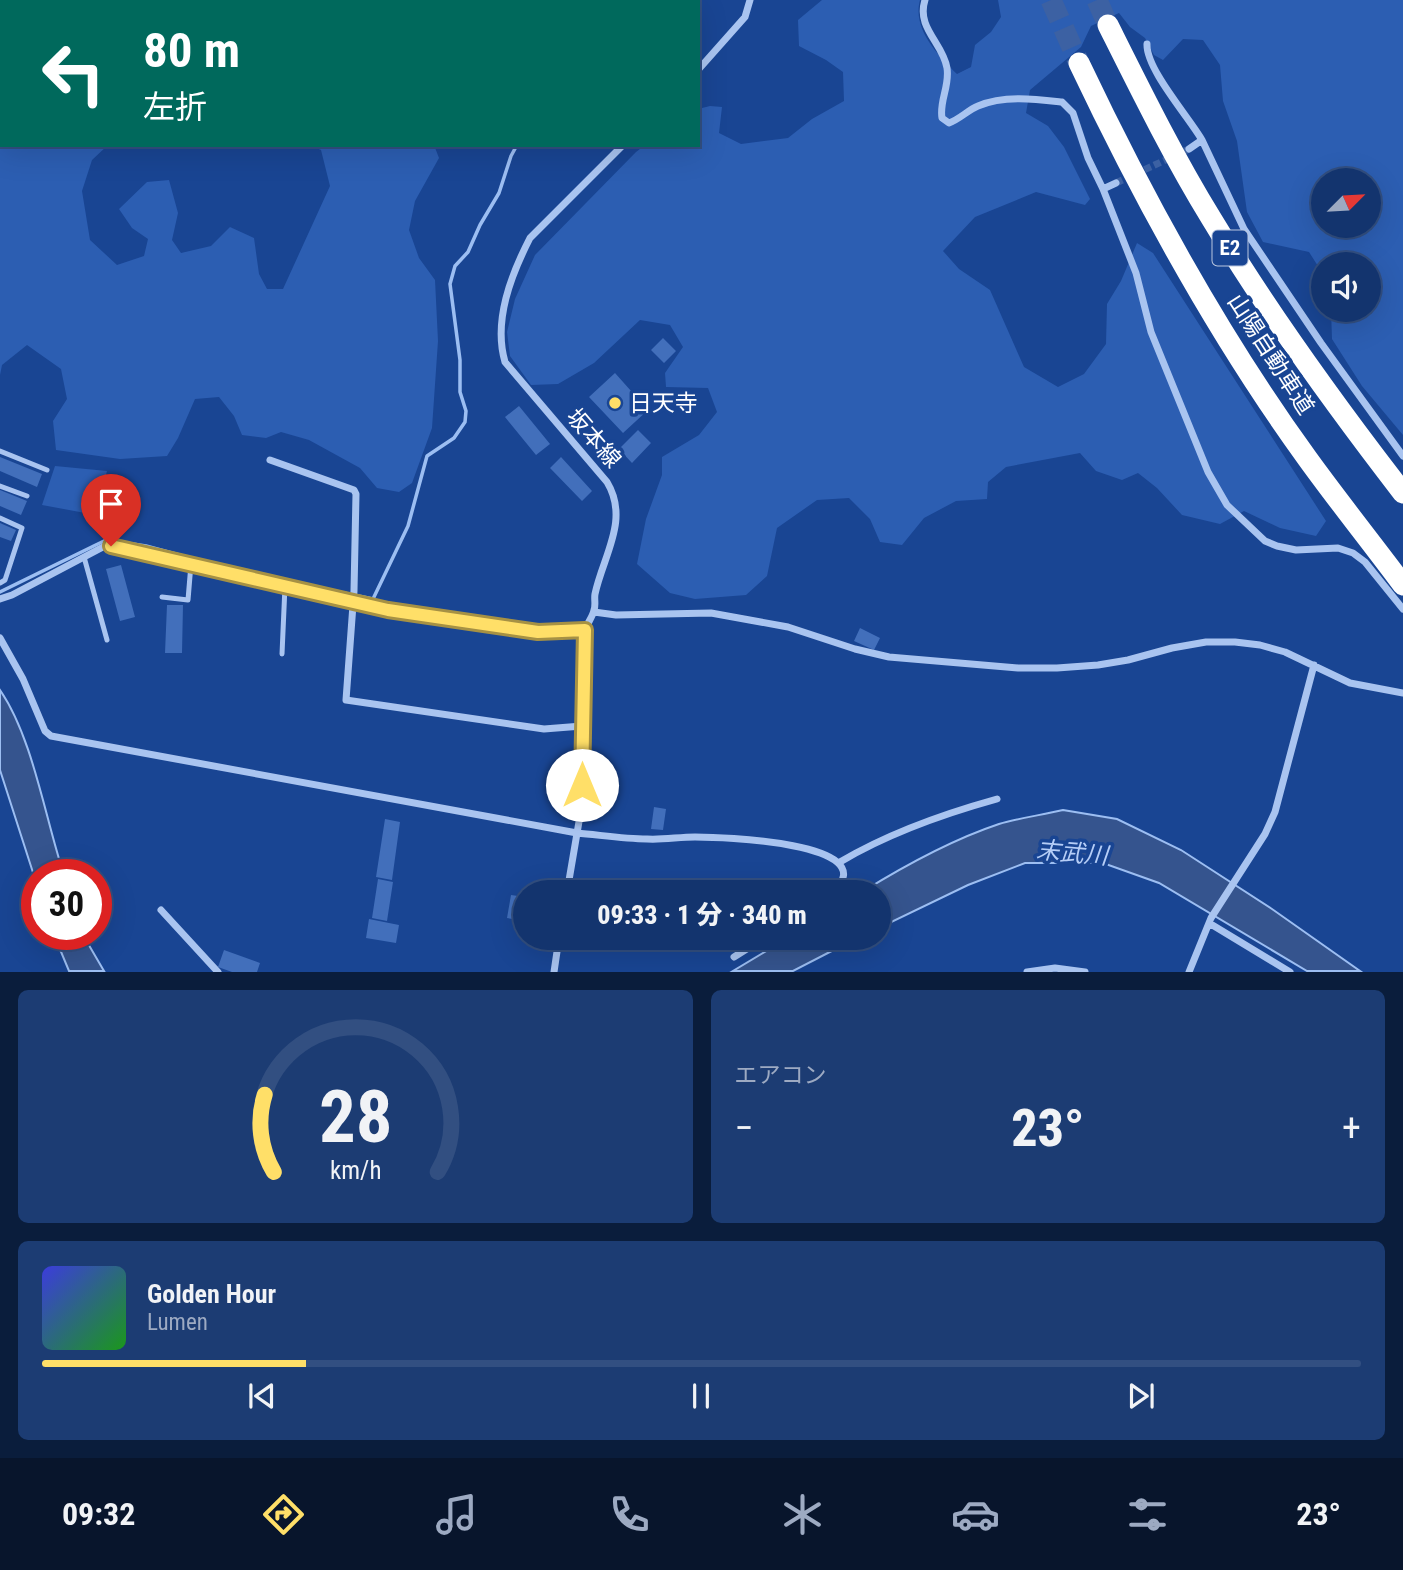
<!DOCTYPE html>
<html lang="ja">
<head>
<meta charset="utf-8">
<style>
  body { margin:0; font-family:"Roboto Condensed","Noto Sans JP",sans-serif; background:#1c3c73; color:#f1f3f6; height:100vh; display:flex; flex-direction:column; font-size:26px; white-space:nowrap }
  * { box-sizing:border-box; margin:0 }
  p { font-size:23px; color:#9daac2 }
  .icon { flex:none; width:38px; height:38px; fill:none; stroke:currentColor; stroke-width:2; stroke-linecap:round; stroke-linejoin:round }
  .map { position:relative; height:972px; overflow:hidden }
  .drawer { display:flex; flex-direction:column; gap:18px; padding:18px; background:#0a1d3c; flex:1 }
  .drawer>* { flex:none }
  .guide { position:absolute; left:0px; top:0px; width:700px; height:147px; box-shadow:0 7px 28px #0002,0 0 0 2px #324f81; background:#00695c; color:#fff; overflow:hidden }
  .needle { width:46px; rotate:66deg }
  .fabs { position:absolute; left:1311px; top:168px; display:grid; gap:14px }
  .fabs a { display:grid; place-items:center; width:70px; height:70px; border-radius:50%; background:#13346e; box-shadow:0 7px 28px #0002,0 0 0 2px #324f81; font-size:35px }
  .speed { position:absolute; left:21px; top:859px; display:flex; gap:14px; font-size:35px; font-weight:700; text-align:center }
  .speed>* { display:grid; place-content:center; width:91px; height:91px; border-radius:50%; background:#13346e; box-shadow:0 7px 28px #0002,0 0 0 2px #324f81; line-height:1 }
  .speed .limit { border:10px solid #d22; background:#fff; color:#111 }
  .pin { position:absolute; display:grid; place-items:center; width:60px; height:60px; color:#fff; margin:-72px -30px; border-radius:50% 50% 50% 0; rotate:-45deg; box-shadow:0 0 7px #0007 }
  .pin .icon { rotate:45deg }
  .me { position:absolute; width:77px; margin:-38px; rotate:0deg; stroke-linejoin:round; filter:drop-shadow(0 0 5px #0008) }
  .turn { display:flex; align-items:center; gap:24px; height:147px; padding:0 28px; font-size:32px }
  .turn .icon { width:91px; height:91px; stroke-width:2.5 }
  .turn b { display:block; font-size:49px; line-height:60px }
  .big { font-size:52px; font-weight:800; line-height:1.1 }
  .drawer .widget { flex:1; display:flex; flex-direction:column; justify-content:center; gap:10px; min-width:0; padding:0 24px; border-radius:10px; background:#1c3c73 }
  .drawer .dial { align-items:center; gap:0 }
  .dial svg { height:182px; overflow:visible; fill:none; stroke:#324f81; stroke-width:7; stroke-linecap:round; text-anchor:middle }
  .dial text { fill:#f1f3f6; stroke:none }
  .song { display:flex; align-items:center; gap:21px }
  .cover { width:84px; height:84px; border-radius:10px; background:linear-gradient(135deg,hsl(240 70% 55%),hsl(120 70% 35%)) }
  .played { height:7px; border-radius:4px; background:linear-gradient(90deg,#ffdf68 20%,#324f81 20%) }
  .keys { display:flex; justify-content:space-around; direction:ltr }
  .heat { display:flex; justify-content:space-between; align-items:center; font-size:38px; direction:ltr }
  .drawer .tiles { flex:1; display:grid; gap:18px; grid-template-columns:1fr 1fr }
  .widget:last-child { grid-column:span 2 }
  .trip { position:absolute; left:513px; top:880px; width:378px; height:70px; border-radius:35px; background:#13346e; box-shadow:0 7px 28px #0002,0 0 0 2px #324f81; font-weight:800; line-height:70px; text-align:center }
  .tabs { display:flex; height:112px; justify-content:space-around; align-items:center; background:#08152c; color:#9daac2 }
  .tabs .icon { width:49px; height:49px }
  .tabs .current { color:#ffdf68 }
  .tabs b { font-size:32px; color:#f1f3f6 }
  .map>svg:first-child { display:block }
</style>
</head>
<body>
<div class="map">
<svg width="1403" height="972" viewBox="0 0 1403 972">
  <rect width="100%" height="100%" fill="#194593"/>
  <!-- green -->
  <path fill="#2c5eb2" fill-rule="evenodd" d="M0 0H161L162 2H2V145H108L92 160 82 191 90 240 117 265 144 256 148 239 132 228 119 209 147 182 169 180 178 213 172 240 181 253 211 246 230 227 254 238 259 274 267 289H283L330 186 321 150 310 145H434L439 158 415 201 409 230 419 258 435 280 438 341 432 428 412 483 399 492 377 488 360 468 309 440 281 432 266 438 242 435 234 416 219 397 195 399 178 438 167 456 120 459 56 450 53 421 67 399 61 369 27 345 2 365 0 375Z
    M365 0H557L360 2Z
    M822 0H920C912 29 938 55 957 74L971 67 975 45 991 32 1001 17 998 0H1403V435L1362 386 1332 339 1331 310H1368V264H1323V274L1309 252 1263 242 1247 212 1237 141 1223 101 1220 65 1203 40 1183 39 1163 60 1154 55 1145 38 1130 27 1119 13 1091 26 1081 47 1030 90 1026 113 1048 126 1064 147 1090 199 1085 205 1036 192 975 217 943 251 959 269 990 290 1024 367 1058 387 1084 374 1106 344 1107 304 1121 281 1137 243 1153 253 1326 521 1316 536 1280 528 1244 511 1220 524 1182 515 1157 488 1138 473 1122 480 1096 471 1080 453 1006 467 988 482 987 499 956 501 924 518 902 545 880 542 870 519 849 498 817 500 777 528 767 576 746 595 695 599 670 593 637 564 646 519 662 475V457L699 435 717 412 708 388 666 387 665 373 683 347 670 325 640 320 594 363 558 384 531 385 510 356 507 332 515 299 535 255 636 152 645 145H698V109L710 106 722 107 719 133 741 144 788 138 812 119 844 101 843 72 826 60 799 46 798 20ZM1323 180H1368V226H1323Z
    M55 466 107 471 96 515 42 505Z"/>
  <!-- water -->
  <path fill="#35548e" stroke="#9cbef2" stroke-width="2" d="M0 690C33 738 45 818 64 875H37V885L0 770Z
    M1063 810 1117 819 1181 850 1272 909 1360 971H1307L1159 883 1103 863H1025L968 885 879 928 878 892H862C904 866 951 840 999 824 1019 818 1042 815 1063 810Z
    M54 935H83L104 971H69Z
    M788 938H857L793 971H733Z"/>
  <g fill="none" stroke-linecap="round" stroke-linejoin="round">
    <!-- stream -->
    <path stroke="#9cbef2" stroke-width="3.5" d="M618 2V0
      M0 592 106 540 146 546 250 574 373 599 408 526 427 456 454 438 465 422 466 411 460 392V360L450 284 455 266 468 252 480 225 499 193 511 156 517 145"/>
  </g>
  <!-- building -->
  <path fill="#426fbb" d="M663 338 676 351 664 363 651 350Z
    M615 373 648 410 623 433 589 397Z
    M519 406 550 444 536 455 505 417Z
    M638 430 651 443 632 463 619 449Z
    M0 457 42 474 37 487 0 471Z
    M561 457 592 491 582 501 550 468Z
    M0 490 27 501 21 515 0 506Z
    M0 523 16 530 11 541 0 537Z
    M121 565 135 617 120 621 106 569Z
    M167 605H183L182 653H165Z
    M860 628 880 638 874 650 854 641Z
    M654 807 666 809 663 830 651 829Z
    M385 819 400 822 392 880 376 877Z
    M378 879 393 882 387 921 372 918Z
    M511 895 525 897 524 921 507 918Z
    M369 919 399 925 396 943 366 938Z
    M224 950 260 963 257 972H232L218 967Z"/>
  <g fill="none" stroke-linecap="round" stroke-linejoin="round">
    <!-- minor-tunnel -->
    <path stroke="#3c61a3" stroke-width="7" stroke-dasharray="7 3.5" stroke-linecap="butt" d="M1116 183 1189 149"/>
    <!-- motorway-tunnel -->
    <path stroke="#3c61a3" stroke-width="21" stroke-dasharray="21 10" stroke-linecap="butt" d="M1051 0 1079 63
      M1097 0 1108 25"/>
    <!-- service -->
    <path stroke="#a9c4f0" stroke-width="5" d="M0 451 47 470
      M0 486 27 496
      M0 518 22 528 5 580 0 583
      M84 557 107 640
      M162 597 188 600 191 564
      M282 654 285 586"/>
    <!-- minor -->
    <path stroke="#a9c4f0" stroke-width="7" d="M925 0C916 28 943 43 947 68 950 86 939 101 942 118L949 123C960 119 968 110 978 106 1004 95 1035 99 1062 102L1073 113 1088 158 1103 189 1116 183
      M1147 44C1146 69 1188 116 1202 140L1189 149
      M698 70 745 17 750 0
      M1202 140 1244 229 1321 343 1403 456
      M1103 189 1136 273 1151 332 1208 472 1227 505 1265 541 1277 546 1296 550 1338 548 1353 553 1365 562 1403 609
      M270 460 354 490 356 494 354 591 346 700 544 729 582 726
      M0 599 12 595 103 547 111 546 388 610 538 632 585 630
      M594 612 616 615 711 613 788 627 855 649 889 657 1018 668H1057L1098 665 1128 660 1172 648 1206 642H1235L1260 645 1285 652 1350 683 1403 693
      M0 638 23 679 45 731 51 736 577 833C600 835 624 839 647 839 663 840 679 837 695 837 718 837 887 842 833 892
      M840 862C887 834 943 814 997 799
      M567 892 582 804 585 630C587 624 593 616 594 610 596 605 594 599 595 594 603 556 630 520 607 482L505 362C493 321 511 275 530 238L623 145
      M161 910 218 972
      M1209 923 1290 972
      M734 957 764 938
      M554 972 559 938
      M1027 972 1055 968 1085 972
      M1189 972 1211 918 1265 834 1275 812 1314 665"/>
    <!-- motorway -->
    <path stroke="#fff" stroke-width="21" d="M1108 25C1141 91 1173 156 1211 218 1269 314 1335 405 1403 493
      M1079 63C1144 200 1217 334 1307 458 1338 501 1371 542 1403 585"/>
  </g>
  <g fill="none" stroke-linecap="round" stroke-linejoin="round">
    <!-- route casing -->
    <g stroke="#a69144" stroke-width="18">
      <path id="route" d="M111 546 388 610 538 632 585 630 582 785"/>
    </g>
    <!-- route -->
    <use href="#route" stroke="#ffdf68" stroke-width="12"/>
  </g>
  <!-- markers -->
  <circle fill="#ffdf68" stroke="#194593" stroke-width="2.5" cx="615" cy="403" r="7"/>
  <g text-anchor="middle" stroke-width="7" stroke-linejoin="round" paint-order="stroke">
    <!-- shield labels -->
    <rect fill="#194593" stroke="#bac7df" stroke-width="2" x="1212.5" y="230.5" width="35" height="35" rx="5"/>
    <g font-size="21" font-weight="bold" fill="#fff">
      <text x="1230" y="255">E2</text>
    </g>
    <!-- street labels -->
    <g font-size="23" fill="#fff" stroke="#194593">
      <text transform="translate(1271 354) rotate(57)" y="8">山陽自動車道</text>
      <text transform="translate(594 438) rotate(49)" y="8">坂本線</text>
    </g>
    <!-- poi labels -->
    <g font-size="23" fill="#fff" stroke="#194593" text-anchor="start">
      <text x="629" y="411">日天寺</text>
    </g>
    <!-- water labels -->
    <g font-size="24" font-style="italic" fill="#b6cef7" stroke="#194593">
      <text transform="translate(1072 853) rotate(5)" y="8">末武川</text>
    </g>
  </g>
</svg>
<div class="fabs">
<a><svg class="needle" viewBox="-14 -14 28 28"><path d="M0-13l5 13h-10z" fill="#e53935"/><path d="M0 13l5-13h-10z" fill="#9daac2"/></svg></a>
<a><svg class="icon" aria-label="sound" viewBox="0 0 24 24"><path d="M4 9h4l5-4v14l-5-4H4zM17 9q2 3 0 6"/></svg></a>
</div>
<div class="speed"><div class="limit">30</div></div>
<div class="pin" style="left:111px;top:546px;background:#d93025"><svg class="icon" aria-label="arrive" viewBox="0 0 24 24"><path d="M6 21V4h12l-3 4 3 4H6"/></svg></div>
<svg class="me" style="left:582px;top:785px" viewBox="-20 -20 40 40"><circle r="19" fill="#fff"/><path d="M0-13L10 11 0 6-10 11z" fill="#ffdf68"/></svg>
<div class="trip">09:33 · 1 分 · 340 m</div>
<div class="guide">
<div class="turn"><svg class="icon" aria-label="left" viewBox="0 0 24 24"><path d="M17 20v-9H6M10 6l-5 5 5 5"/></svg><div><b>80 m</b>左折</div></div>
</div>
</div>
<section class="drawer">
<div class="tiles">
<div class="widget dial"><svg viewBox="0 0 100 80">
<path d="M14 69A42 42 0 1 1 86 69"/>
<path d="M14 69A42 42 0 0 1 10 35" stroke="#ffdf68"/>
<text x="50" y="56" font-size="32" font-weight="700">28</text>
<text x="50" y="72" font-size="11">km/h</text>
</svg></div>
<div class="widget"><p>エアコン</p>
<div class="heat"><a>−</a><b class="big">23°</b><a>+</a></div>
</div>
<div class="widget">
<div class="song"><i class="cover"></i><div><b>Golden Hour</b><p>Lumen</p></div></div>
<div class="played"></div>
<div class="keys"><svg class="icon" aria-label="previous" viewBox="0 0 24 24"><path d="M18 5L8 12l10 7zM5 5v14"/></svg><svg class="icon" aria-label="pause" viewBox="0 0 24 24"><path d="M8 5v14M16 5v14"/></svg><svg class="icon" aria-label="next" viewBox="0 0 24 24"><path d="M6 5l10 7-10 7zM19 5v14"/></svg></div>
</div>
</div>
</section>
<nav class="tabs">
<b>09:32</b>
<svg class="icon current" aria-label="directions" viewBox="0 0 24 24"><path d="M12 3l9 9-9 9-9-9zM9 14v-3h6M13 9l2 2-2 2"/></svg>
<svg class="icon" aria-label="music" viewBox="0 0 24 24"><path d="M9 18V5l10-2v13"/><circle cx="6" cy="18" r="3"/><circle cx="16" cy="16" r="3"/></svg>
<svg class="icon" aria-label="phone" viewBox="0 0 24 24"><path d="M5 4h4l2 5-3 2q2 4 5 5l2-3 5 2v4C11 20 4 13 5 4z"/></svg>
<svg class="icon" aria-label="climate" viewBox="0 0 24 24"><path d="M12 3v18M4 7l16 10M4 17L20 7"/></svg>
<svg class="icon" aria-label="car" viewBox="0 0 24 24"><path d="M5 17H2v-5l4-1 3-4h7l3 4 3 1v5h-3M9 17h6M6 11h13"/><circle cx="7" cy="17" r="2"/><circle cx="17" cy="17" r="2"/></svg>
<svg class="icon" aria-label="filters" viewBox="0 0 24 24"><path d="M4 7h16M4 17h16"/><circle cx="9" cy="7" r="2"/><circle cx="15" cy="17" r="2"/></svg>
<b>23°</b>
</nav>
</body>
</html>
